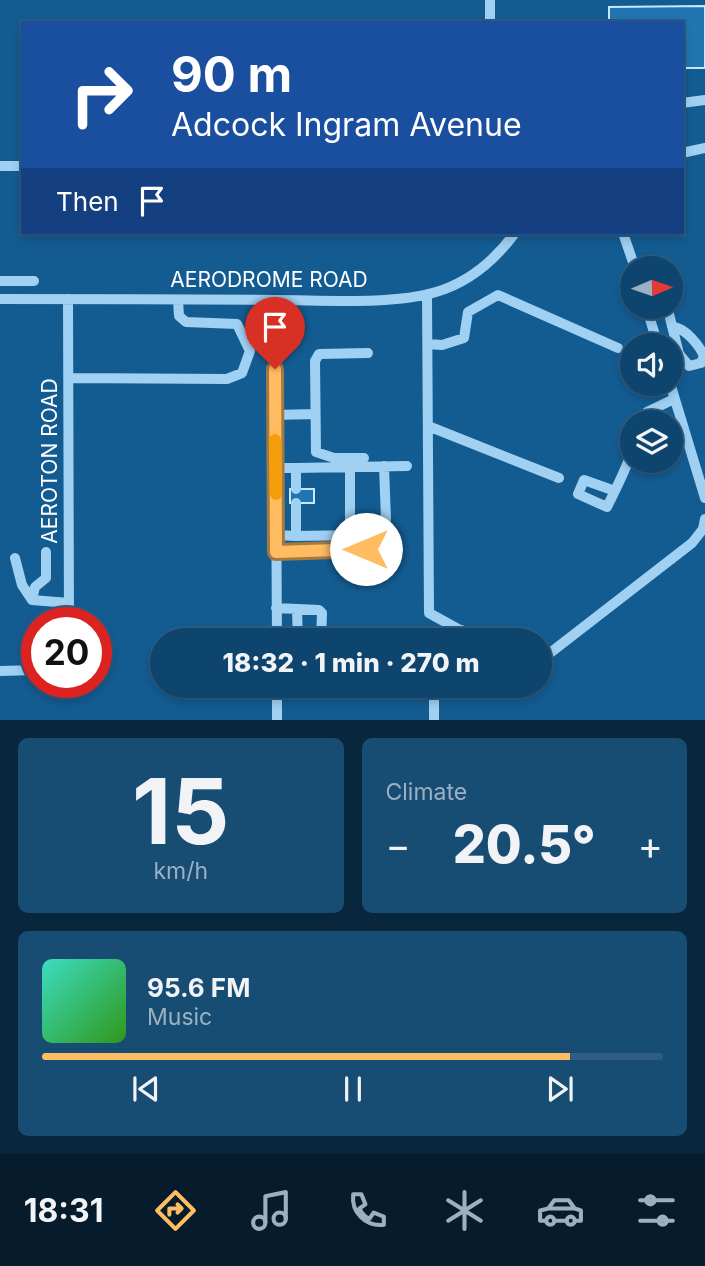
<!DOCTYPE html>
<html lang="en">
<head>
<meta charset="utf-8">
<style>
  body { margin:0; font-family:Inter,sans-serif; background:#174c73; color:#f1f3f6; height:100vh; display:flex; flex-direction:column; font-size:26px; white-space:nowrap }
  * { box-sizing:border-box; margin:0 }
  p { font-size:23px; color:#9bb1c2 }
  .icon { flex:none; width:38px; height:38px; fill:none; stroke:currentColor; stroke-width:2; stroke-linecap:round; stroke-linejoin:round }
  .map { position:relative; height:720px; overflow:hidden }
  .sheet { display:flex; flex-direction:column; gap:18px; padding:18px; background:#08263c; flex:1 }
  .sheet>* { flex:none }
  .banner { position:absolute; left:21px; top:21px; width:663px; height:214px; border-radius:0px; box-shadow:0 4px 10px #0003,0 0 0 2px #2e5d81; background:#1a4fa0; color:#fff; overflow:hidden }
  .needle { width:46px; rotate:88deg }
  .tools { position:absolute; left:620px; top:256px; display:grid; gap:14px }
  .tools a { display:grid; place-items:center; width:63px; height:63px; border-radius:50%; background:#0e456e; box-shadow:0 4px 10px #0003,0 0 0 2px #2e5d81; font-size:35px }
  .speed { position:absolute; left:21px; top:607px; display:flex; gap:14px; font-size:35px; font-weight:700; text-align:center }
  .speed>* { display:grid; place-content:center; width:91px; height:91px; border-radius:50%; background:#0e456e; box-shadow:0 4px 10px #0003,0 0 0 2px #2e5d81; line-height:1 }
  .speed .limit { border:10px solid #d22; background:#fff; color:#111 }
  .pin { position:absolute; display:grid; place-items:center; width:60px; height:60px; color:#fff; margin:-72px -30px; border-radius:50% 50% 50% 0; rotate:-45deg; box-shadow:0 0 7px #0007 }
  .pin .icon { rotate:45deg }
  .me { position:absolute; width:77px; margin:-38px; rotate:270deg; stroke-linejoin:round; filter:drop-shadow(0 0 5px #0008) }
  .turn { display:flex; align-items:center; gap:24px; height:147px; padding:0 35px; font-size:32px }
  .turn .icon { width:91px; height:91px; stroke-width:2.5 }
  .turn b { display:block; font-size:49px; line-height:60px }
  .then { display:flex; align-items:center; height:66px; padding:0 35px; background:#0003; gap:14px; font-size:26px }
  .big { font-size:52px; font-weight:800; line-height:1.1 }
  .sheet .widget { flex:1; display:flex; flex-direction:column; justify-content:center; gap:10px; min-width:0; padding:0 24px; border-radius:10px; background:#174c73 }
  .sheet .dial { align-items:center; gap:0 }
  .dial b { font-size:91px; line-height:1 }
  .song { display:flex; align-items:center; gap:21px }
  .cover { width:84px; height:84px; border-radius:10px; background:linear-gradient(135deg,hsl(170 70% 55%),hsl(110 70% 35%)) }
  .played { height:7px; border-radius:4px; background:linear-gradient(90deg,#ffbc61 85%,#2e5d81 85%) }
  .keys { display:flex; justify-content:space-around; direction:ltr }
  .heat { display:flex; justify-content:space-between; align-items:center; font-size:38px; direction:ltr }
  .sheet .tiles { flex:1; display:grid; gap:18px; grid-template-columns:1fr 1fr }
  .widget:last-child { grid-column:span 2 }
  .trip { position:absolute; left:150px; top:628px; width:402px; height:70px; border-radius:35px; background:#0e456e; box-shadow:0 4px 10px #0003,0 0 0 2px #2e5d81; font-weight:800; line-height:70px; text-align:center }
  .menu { display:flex; height:112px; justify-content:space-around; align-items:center; background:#061c2c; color:#9bb1c2 }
  .menu .icon { width:49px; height:49px }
  .menu .selected { color:#ffbc61 }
  .menu b { font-size:32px; color:#f1f3f6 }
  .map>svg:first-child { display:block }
</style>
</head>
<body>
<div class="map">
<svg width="705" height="720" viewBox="0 0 705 720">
  <rect width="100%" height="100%" fill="#135c92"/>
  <!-- building -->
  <path fill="#2175b1" stroke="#c8e7fc" stroke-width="2" d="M705 6V68H682V23H609V7Z
    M290 489H314V503H290Z"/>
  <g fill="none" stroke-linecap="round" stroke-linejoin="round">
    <!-- minor -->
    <path stroke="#a0d0f2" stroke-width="10" d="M490 0V23
      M682 103 705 100
      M682 153 705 148
      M0 166H23
      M623 233 635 268
      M0 281H34
      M427 295 429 613 458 629 493 640
      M0 299C92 299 185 299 277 300 323 300 393 305 436 292 470 282 495 260 515 233
      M68 299 69 623
      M275 300 277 640
      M646 306 658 345
      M667 306 679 354 689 366 701 363 704 356C699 345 686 329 674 327
      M428 344 442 345 464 338 468 312 498 295 618 348
      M69 378 227 379 242 373 250 351 237 324 186 322 179 316 178 300
      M670 383 705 498
      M275 415 314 414
      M643 422 647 412 674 399
      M428 426 559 478
      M364 458H334L316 452 315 361 319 354 368 353
      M350 466V535
      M276 468H296V489
      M296 468 407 466
      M615 491 584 480 578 494 607 507C616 489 625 471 632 452
      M276 535 296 536V503
      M296 536 360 535 382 531 386 520 384 466
      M276 552 366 549
      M15 558 22 585 32 600 69 603
      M32 600 35 587 46 578V552
      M276 608 319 610 322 613 321 640
      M297 610 298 640
      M541 660 692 543 703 529 705 519
      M0 671 37 670
      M277 686V720
      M434 686V720"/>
  </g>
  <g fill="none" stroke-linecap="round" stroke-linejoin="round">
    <!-- route casing -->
    <g stroke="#a67a3f" stroke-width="18">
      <path id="route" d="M275 369 276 552 366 549"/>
    </g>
    <!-- route -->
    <use href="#route" stroke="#ffbc61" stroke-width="12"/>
    <!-- slow -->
    <path stroke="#f59e0b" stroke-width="12" d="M275 440 276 494"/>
  </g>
  <g text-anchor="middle" stroke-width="7" stroke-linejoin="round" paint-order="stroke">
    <!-- street labels -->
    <g font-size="21" fill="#fff" stroke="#135c92">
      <text x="269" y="287">AERODROME ROAD</text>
      <text transform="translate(50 461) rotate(-90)" y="7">AEROTON ROAD</text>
    </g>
  </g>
</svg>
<div class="tools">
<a><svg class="needle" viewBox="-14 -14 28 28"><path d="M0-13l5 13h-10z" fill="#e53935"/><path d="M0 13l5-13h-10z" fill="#9bb1c2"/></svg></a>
<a><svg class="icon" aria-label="sound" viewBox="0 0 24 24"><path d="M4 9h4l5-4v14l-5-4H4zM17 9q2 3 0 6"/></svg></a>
<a><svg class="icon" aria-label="layers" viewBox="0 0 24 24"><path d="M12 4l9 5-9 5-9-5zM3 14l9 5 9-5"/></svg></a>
</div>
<div class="speed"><div class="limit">20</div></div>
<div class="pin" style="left:275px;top:369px;background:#d93025"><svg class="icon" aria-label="arrive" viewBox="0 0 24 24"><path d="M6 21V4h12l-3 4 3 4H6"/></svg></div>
<svg class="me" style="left:366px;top:549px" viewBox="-20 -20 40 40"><circle r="19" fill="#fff"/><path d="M0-13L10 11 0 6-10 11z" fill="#ffbc61"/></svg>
<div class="trip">18:32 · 1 min · 270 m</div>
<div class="banner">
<div class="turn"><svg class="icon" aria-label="right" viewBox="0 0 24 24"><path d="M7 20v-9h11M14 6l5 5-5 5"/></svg><div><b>90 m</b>Adcock Ingram Avenue</div></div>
<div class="then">Then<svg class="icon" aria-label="arrive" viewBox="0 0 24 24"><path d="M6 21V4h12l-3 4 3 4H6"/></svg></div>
</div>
</div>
<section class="sheet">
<div class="tiles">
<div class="widget dial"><b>15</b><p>km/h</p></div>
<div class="widget"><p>Climate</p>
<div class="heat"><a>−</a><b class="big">20.5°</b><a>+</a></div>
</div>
<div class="widget">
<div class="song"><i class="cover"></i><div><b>95.6 FM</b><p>Music</p></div></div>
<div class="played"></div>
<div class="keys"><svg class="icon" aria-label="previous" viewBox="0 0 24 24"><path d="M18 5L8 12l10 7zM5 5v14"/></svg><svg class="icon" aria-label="pause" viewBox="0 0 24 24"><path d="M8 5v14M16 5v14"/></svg><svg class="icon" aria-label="next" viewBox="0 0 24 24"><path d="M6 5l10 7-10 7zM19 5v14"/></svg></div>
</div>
</div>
</section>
<nav class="menu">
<b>18:31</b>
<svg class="icon selected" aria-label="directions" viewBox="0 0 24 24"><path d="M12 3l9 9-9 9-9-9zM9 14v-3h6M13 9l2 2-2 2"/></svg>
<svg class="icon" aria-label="music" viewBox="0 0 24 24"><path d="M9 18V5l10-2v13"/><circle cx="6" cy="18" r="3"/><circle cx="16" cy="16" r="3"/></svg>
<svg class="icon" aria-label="phone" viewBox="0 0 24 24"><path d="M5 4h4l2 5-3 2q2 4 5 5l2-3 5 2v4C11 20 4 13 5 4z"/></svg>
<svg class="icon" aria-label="climate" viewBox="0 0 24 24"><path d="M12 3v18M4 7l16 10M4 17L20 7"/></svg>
<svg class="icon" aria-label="car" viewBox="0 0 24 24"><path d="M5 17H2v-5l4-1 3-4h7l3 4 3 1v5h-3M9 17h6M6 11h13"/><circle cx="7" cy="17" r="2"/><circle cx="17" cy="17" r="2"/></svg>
<svg class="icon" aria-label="filters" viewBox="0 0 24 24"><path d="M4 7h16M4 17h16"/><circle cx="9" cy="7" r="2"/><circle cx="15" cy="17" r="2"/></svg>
</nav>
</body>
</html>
